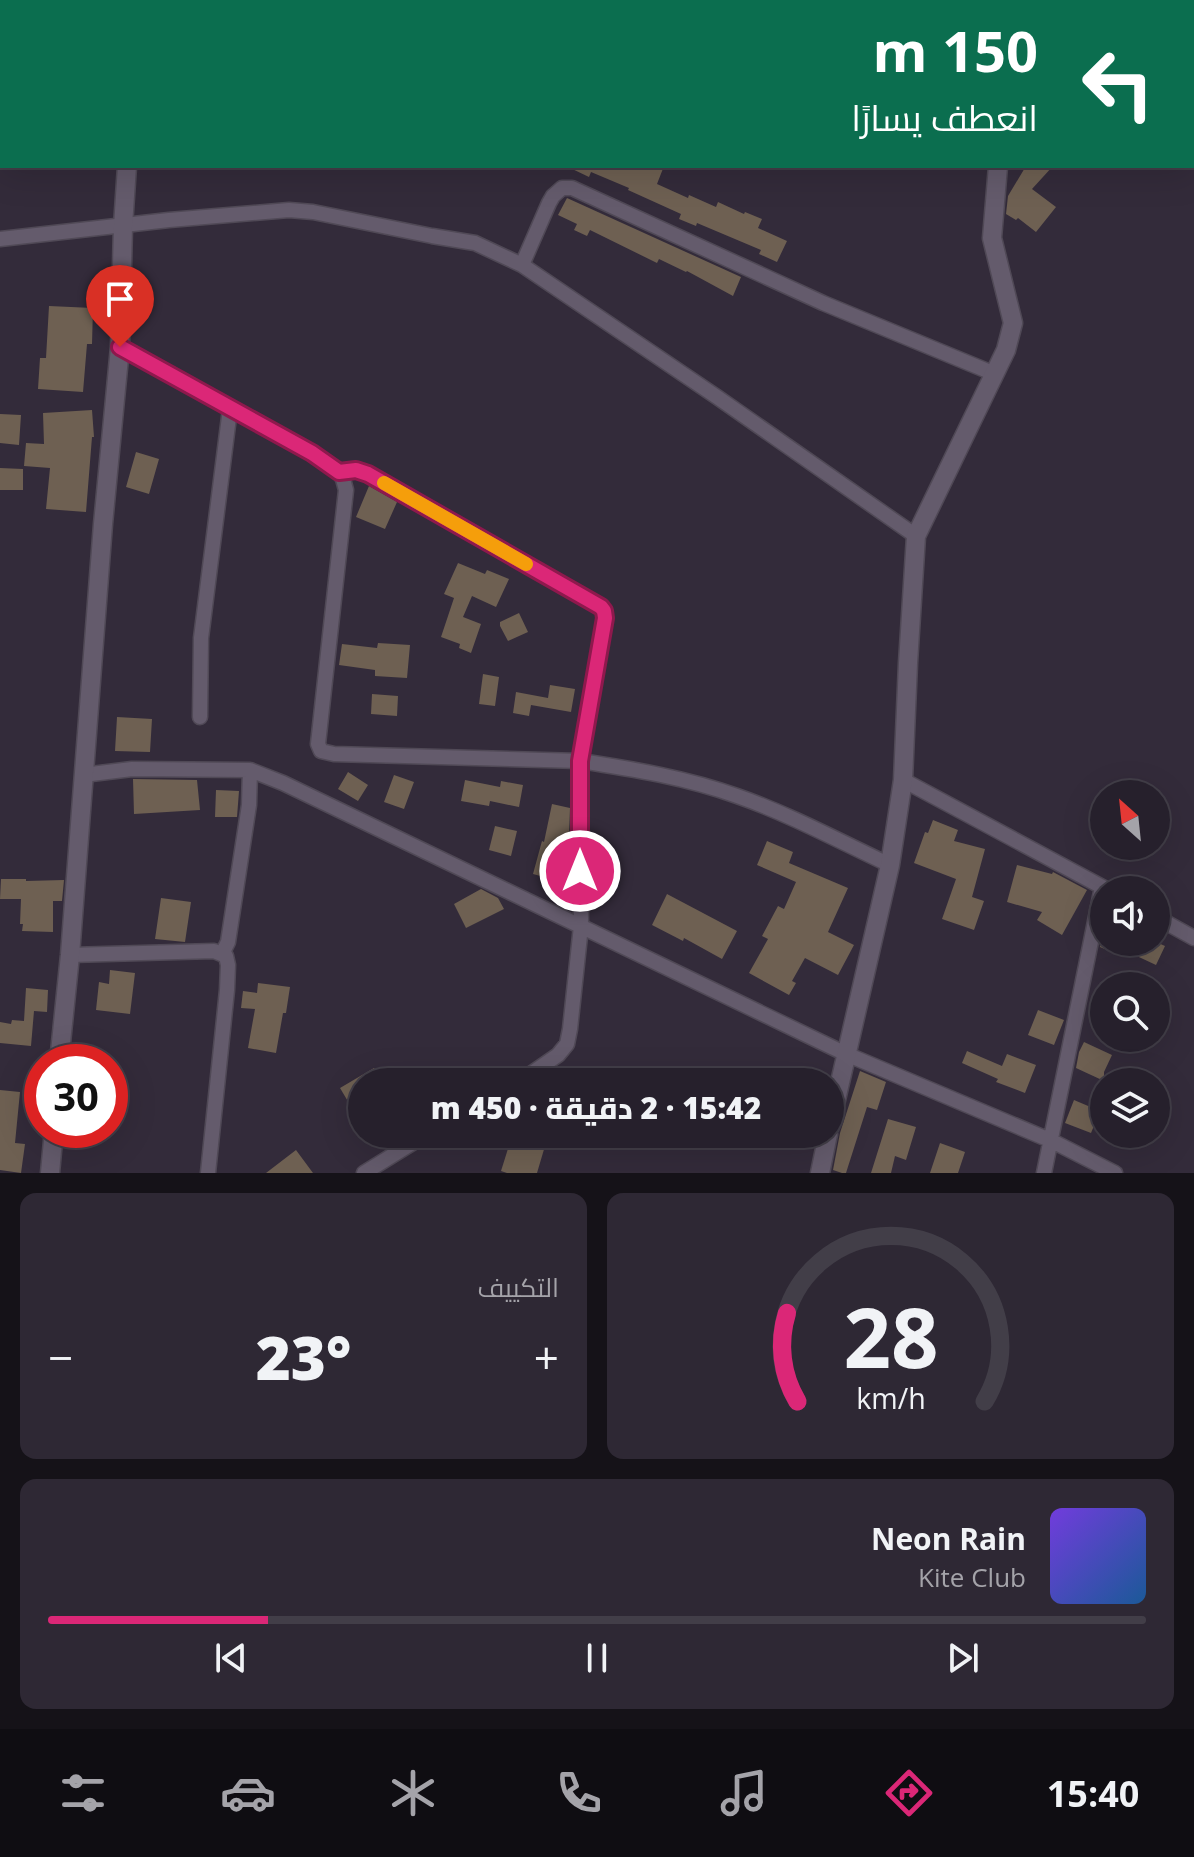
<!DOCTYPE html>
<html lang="ar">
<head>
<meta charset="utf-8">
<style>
  body { margin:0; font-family:"Open Sans",Cairo,sans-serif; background:#2e2834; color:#f1f3f6; direction:rtl; height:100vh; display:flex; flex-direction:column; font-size:30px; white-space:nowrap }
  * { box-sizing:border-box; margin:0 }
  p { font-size:26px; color:#a4a3a9 }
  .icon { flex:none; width:44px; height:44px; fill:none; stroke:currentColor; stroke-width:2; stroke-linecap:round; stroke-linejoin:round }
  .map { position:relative; height:1173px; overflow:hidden; direction:ltr }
  .details { display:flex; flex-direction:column; gap:20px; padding:20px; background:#151218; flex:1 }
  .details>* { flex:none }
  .top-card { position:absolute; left:0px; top:0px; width:1194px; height:168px; box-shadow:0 8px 32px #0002,0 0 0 2px #423e48; direction:rtl; background:#0b6e4f; color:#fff; overflow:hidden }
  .needle { width:52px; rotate:333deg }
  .buttons { position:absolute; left:1090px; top:780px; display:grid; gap:16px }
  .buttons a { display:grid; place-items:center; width:80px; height:80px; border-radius:50%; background:#26202c; box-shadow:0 8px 32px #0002,0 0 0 2px #423e48; font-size:40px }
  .speed { position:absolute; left:24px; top:1044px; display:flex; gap:16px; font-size:40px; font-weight:700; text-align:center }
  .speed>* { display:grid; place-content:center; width:104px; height:104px; border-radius:50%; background:#26202c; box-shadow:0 8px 32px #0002,0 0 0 2px #423e48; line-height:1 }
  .speed .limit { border:12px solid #d22; background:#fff; color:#111 }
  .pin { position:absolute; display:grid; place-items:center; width:68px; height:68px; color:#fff; margin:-82px -34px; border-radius:50% 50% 50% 0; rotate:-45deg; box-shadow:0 0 8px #0007 }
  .pin .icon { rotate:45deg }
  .me { position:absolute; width:88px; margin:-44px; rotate:0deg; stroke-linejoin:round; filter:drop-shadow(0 0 6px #0008) }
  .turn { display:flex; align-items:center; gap:28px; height:168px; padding:0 24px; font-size:36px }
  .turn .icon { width:104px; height:104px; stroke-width:2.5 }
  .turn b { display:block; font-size:56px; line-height:68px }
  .big { font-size:60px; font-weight:800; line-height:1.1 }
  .details .tile { flex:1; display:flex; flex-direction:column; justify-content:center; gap:12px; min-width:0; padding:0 28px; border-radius:16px; background:#2e2834 }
  .details .dial { align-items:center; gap:0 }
  .dial svg { height:208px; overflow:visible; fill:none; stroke:#423e48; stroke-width:7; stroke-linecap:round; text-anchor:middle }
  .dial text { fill:#f1f3f6; stroke:none }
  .song { display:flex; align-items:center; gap:24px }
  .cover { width:96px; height:96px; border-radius:12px; background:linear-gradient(135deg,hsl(260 70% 55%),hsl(210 70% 35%)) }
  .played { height:8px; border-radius:4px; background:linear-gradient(90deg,#db2777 20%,#423e48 20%) }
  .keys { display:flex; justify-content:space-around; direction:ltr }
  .heat { display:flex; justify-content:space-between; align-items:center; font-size:44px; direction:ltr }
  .details .tiles { flex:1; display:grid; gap:20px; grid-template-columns:1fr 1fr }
  .tile:last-child { grid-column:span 2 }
  .trip { position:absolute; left:348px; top:1068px; width:496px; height:80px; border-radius:40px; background:#26202c; box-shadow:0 8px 32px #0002,0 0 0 2px #423e48; font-weight:800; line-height:80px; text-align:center; direction:rtl }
  .dock { display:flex; height:128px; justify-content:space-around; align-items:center; background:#0f0d12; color:#a4a3a9 }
  .dock .icon { width:56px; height:56px }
  .dock .active { color:#db2777 }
  .dock b { font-size:36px; color:#f1f3f6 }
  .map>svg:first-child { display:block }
</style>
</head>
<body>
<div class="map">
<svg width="1194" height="1173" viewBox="0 0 1194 1173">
  <rect width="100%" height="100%" fill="#332b3a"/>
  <!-- building -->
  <path fill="#6e6052" d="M566 166H664L657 184 688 198 689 195 716 207 718 202 744 214 745 212 762 219 758 228 787 241 777 262 759 254 761 250 697 223 696 226 679 219 681 214 628 190 629 188 591 172 589 177Z
    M1026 166H1053L1032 189 1056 207 1036 232 1018 218 1016 220 1006 214 1008 196Z
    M567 198 741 277 733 296 687 271 686 272 659 259 657 263 590 230 587 236 574 230 577 224 558 215Z
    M49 306 93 308 92 344H87L83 392 38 389 40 358H46Z
    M92 410 94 437H92L86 512 46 509 50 468 24 466 26 443 44 444 43 413Z
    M0 414 21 415 19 445 0 443Z
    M136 452 159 459 149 494 126 487Z
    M0 468 23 469V490H0Z
    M369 486 397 502 385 529 356 517Z
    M458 563 485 574 487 570 509 579 496 607 472 596 463 617 481 624 471 653 459 648 460 644 441 637 454 598 444 594Z
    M519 613 528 632 508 641 500 626V622Z
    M378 643 410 645 407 678 375 676V670L339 665 342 644 377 648Z
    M483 674 499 677 495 706 479 704Z
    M550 685 575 689 571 712 531 705 529 716 513 713 516 692 548 698Z
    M372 694 398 696 397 716 371 714Z
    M117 717 152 719 150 752 115 751Z
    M348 772 368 785 358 801 338 789Z
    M394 775 414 782 404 809 384 802Z
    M133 779 197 780 200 810 134 814Z
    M465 780 500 787 501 781 523 785 519 807 490 801 489 806 461 801Z
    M216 790 239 791 237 817H215Z
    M552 804 570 808 569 836H567L555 880 533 874 542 841 544 842Z
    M933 820 958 830 954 841 985 849 972 897 984 901 974 930 942 919 956 879 914 863 925 832 928 833Z
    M495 826 517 831 511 856 489 850Z
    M767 841 793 852 789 863 848 888 828 932 854 945 838 975 805 958 792 981 796 983 789 995 749 973 768 939 762 936 778 906 784 909 796 882 757 865Z
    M1017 865 1052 874 1053 872 1087 890 1062 935 1037 920 1042 912 1007 902Z
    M1 879H26V881L64 880 62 901H53V932L22 931 23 924H20L21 899H0Z
    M481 889 498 898 504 909 466 928 454 904Z
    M667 894 737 931 722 959 684 938 683 941 652 925Z
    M161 898 191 902 185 942 155 939Z
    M1101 942H1156L1165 946 1156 965 1126 951 1123 957 1100 947Z
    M110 970 135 973 130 1014 96 1010 99 982 109 984Z
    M258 983 290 987 286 1013H283L276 1053 248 1048 255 1009 241 1008 243 991 257 993Z
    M26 988 48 990 47 1012 34 1011 31 1046 0 1043V1022L11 1024 12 1020 24 1021Z
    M1038 1010 1064 1020 1054 1045 1028 1035Z
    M1084 1042 1112 1055 1104 1072V1081L1076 1068 1079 1052Z
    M967 1051 1002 1066 1007 1054 1036 1065 1025 1093 996 1082 998 1079 962 1063Z
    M374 1068 383 1082H362V1125L340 1088Z
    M860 1071 886 1082 877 1110 867 1107 846 1173H842L833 1170 840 1133Z
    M0 1090 20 1092 15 1143 25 1144 21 1173 0 1170Z
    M1074 1100 1100 1111 1091 1133 1065 1123Z
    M888 1119 916 1127 906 1160 895 1156 891 1173H871Z
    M512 1136 545 1146 537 1173H507L501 1171Z
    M940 1143 965 1152 958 1173H930Z
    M296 1150 313 1173H266Z"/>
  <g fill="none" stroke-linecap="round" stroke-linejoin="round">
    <!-- minor casing -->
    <g stroke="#504956" stroke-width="17">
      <path id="minor" d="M357 0 358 2
        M466 2 467 0
        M1022 2 1023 0
        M0 239 169 220 289 210 313 212 432 236 475 243 522 265 717 397 916 536
        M522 265 549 203 553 196 562 188H572L823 303 995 374
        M120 347 312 453 339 472 343 479 346 490 318 744 321 751 334 754 580 761 581 926 570 1029 567 1044 558 1055 519 1082
        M339 472 356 470 368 474 601 607 604 611 605 618 580 761C633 769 687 778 737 796 789 814 841 842 890 865
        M200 717 201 638 230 409
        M83 775 132 769 250 770 283 783 846 1054 1052 1141 1115 1173
        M903 780 1108 890
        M1156 917 1194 938
        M222 954 228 942 249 805 250 770
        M70 955 214 951 226 956 228 965 227 990 208 1173
        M364 1173 427 1134
        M1044 1173 1102 887"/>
    </g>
    <!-- tertiary casing -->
    <g stroke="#504956" stroke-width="21">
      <path id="tertiary" d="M881 0 883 2
        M135 2V0
        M59 1062 70 955 103 524 120 347 123 226 127 166
        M830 1126 890 865 903 780 908 663 916 536 1006 350 1013 323 992 238 998 166
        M50 1173 54 1130
        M820 1173 828 1134"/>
    </g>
    <!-- minor -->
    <use href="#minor" stroke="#645b6c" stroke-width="14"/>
    <!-- tertiary -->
    <use href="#tertiary" stroke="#645b6c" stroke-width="18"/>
  </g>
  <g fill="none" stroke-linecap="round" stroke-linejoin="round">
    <!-- route casing -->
    <g stroke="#8e194d" stroke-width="20">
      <path id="route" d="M120 347 312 453 339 472 356 470 368 474 601 607 604 611 605 618 580 761V871"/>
    </g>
    <!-- route -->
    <use href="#route" stroke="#db2777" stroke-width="14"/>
    <!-- slow -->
    <path stroke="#f59e0b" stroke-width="14" d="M384 483 526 564"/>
  </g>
</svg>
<div class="buttons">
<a><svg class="needle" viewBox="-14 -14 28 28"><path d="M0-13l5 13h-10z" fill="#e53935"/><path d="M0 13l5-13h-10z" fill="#a4a3a9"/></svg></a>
<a><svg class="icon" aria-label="sound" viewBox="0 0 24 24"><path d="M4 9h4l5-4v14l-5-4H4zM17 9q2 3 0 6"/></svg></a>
<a><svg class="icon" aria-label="search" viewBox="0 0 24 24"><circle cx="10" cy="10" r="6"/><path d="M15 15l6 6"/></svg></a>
<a><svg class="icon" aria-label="layers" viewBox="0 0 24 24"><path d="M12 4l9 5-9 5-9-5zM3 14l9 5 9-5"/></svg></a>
</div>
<div class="speed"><div class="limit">30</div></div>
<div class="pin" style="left:120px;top:347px;background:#d93025"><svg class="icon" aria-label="arrive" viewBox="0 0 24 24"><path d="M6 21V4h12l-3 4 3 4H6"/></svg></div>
<svg class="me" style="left:580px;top:871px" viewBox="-20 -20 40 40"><circle r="17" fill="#db2777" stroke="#fff" stroke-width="3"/><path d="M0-11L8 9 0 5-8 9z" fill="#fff"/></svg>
<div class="trip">15:42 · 2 دقيقة · 450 m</div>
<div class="top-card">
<div class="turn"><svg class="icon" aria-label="left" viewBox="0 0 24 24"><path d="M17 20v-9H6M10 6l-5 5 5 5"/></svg><div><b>150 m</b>انعطف يسارًا</div></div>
</div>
</div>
<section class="details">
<div class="tiles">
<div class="tile dial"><svg viewBox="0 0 100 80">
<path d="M14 69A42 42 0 1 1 86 69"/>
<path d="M14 69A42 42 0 0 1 10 35" stroke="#db2777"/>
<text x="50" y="56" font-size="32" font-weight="700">28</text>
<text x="50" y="72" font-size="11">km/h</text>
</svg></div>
<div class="tile"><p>التكييف</p>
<div class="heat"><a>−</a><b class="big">23°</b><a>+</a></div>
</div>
<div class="tile">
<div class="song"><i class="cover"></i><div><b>Neon Rain</b><p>Kite Club</p></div></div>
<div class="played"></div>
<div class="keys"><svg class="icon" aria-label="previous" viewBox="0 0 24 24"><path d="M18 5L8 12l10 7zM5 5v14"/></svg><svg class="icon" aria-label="pause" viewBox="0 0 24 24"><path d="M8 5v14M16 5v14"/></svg><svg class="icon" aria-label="next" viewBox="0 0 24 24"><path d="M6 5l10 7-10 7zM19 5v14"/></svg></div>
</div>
</div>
</section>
<nav class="dock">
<b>15:40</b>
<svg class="icon active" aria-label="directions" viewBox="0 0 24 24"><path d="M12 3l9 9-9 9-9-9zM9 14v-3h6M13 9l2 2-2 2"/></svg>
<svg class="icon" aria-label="music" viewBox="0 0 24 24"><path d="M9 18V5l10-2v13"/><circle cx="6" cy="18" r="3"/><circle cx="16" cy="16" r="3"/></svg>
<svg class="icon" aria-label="phone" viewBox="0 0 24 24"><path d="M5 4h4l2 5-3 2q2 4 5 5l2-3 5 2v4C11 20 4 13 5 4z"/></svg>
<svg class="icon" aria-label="climate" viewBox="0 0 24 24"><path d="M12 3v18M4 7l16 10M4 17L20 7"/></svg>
<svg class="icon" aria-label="car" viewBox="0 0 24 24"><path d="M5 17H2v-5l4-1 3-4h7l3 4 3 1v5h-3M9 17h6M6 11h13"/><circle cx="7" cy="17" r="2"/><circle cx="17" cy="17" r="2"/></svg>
<svg class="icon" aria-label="filters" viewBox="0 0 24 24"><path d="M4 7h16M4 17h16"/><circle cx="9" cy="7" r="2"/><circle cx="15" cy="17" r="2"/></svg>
</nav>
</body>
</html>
